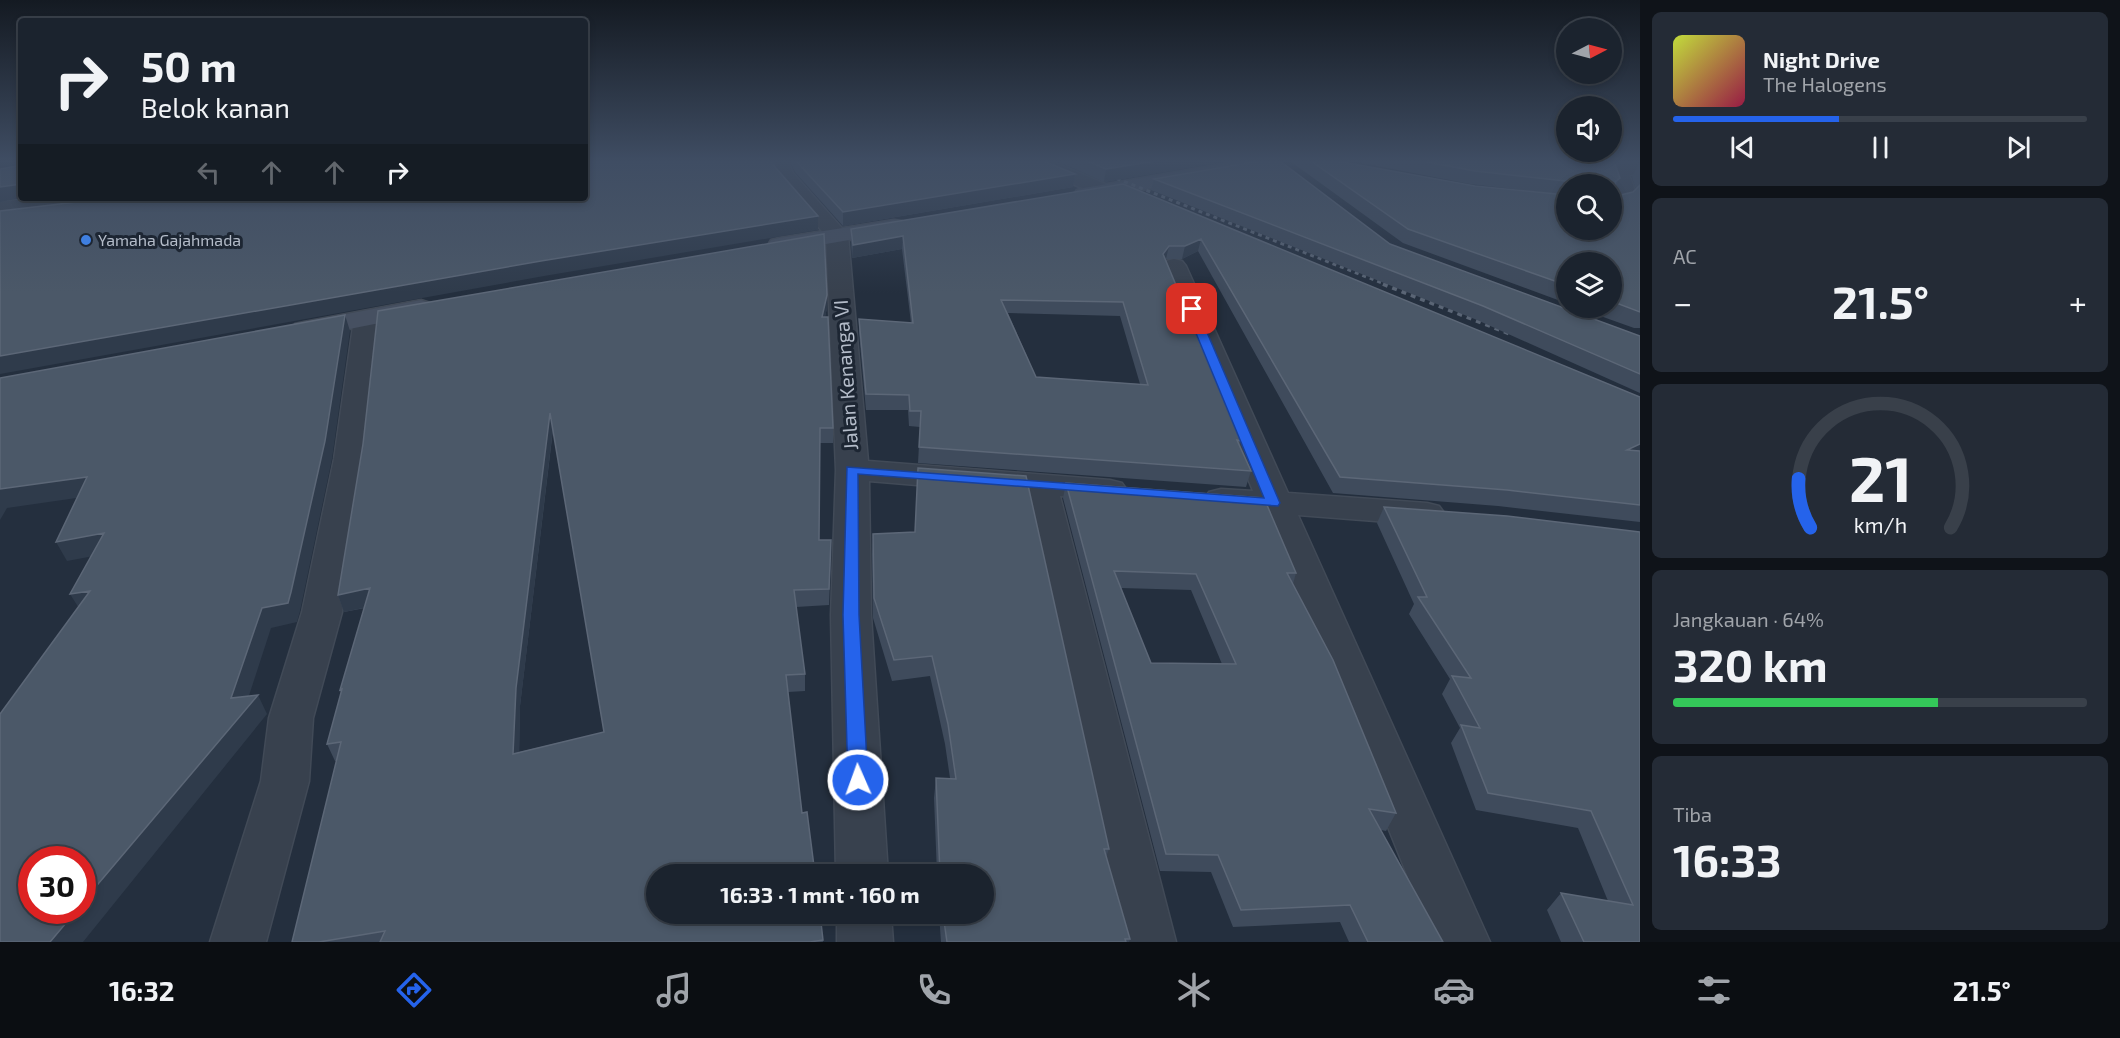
<!DOCTYPE html>
<html lang="id">
<head>
<meta charset="utf-8">
<style>
  body { margin:0; font-family:"Exo 2",sans-serif; background:#242b36; color:#f1f3f6; height:100vh; display:flex; flex-direction:column; font-size:22px; white-space:nowrap }
  * { box-sizing:border-box; margin:0 }
  p { font-size:20px; color:#a0a4aa }
  .icon { flex:none; width:33px; height:33px; fill:none; stroke:currentColor; stroke-width:2; stroke-linecap:round; stroke-linejoin:round }
  .map { position:relative; flex:1; overflow:hidden }
  .details { display:flex; flex-direction:column; gap:12px; padding:12px; background:#0f1319; width:480px }
  .details>* { flex:none }
  .banner { position:absolute; left:18px; top:18px; width:570px; height:183px; border-radius:6px; box-shadow:0 3px 9px #0003,0 0 0 2px #39404a; background:#1b232e; color:#f1f3f6; overflow:hidden }
  .needle { width:39px; rotate:84deg }
  .tools { position:absolute; left:1556px; top:18px; display:grid; gap:12px }
  .tools a { display:grid; place-items:center; width:66px; height:66px; border-radius:50%; background:#1b232e; box-shadow:0 3px 9px #0003,0 0 0 2px #39404a; font-size:30px }
  .speed { position:absolute; left:18px; top:846px; display:flex; gap:12px; font-size:30px; font-weight:700; text-align:center }
  .speed>* { display:grid; place-content:center; width:78px; height:78px; border-radius:50%; background:#1b232e; box-shadow:0 3px 9px #0003,0 0 0 2px #39404a; line-height:1 }
  .speed .limit { border:9px solid #d22; background:#fff; color:#111 }
  .pin { position:absolute; display:grid; place-items:center; width:51px; height:51px; color:#fff; margin:-26px; border-radius:12px; box-shadow:0 3px 9px #0006 }
  .me { position:absolute; width:66px; margin:-33px; rotate:358deg; stroke-linejoin:round; filter:drop-shadow(0 0 4px #0008) }
  .turn { display:flex; align-items:center; gap:21px; height:126px; padding:0 24px; font-size:27px }
  .turn .icon { width:78px; height:78px; stroke-width:2.5 }
  .turn b { display:block; font-size:42px; line-height:51px }
  .lanes { display:flex; align-items:center; height:57px; padding:0 24px; background:#0003; justify-content:center; gap:30px; direction:ltr }
  .lanes .off { opacity:.35 }
  .big { font-size:45px; font-weight:700; line-height:1.1 }
  .details .tile { flex:1; display:flex; flex-direction:column; justify-content:center; gap:9px; min-width:0; padding:0 21px; border-radius:9px; background:#242b36 }
  .details .dial { align-items:center; gap:0 }
  .dial svg { height:156px; overflow:visible; fill:none; stroke:#39404a; stroke-width:7; stroke-linecap:round; text-anchor:middle }
  .dial text { fill:#f1f3f6; stroke:none }
  .song { display:flex; align-items:center; gap:18px }
  .cover { width:72px; height:72px; border-radius:9px; background:linear-gradient(135deg,hsl(70 70% 55%),hsl(340 70% 35%)) }
  .played { height:6px; border-radius:3px; background:linear-gradient(90deg,#2563eb 40%,#39404a 40%) }
  .keys { display:flex; justify-content:space-around; direction:ltr }
  .heat { display:flex; justify-content:space-between; align-items:center; font-size:33px; direction:ltr }
  .charge { height:9px; border-radius:4px; background:linear-gradient(90deg,#34c759 64%,#39404a 0) }
  .trip { position:absolute; left:646px; top:864px; width:348px; height:60px; border-radius:30px; background:#1b232e; box-shadow:0 3px 9px #0003,0 0 0 2px #39404a; font-weight:700; line-height:60px; text-align:center }
  .tab-bar { display:flex; height:96px; justify-content:space-around; align-items:center; background:#0b0e12; color:#a0a4aa }
  .tab-bar .icon { width:42px; height:42px }
  .tab-bar .on { color:#2563eb }
  .tab-bar b { font-size:27px; color:#f1f3f6 }
  main { display:flex; flex:1; min-height:0 }
  .map>svg:first-child { display:block }
</style>
</head>
<body>
<main>
<div class="map">
<svg width="1640" height="942" viewBox="0 0 1640 942">
  <rect width="100%" height="100%" fill="#242f3e"/>
  <g fill="none" stroke-linecap="round" stroke-linejoin="round">
    <!-- lane casing -->
    <g stroke="#414a57" stroke-width="3">
      <path id="lane" d="M33 198H81L74 202 0 210V202Z"/>
    </g>
    <!-- street casing -->
    <g stroke="#414a57" stroke-width="3">
      <path id="street" d="M770 161H788L793 173 848 235 868 461 1110 480 1122 483 1127 490 1122 497 1110 500 1060 496 1176 942H1120L1025 494 869 481 871 615 888 874H836L831 615 836 470 826 236 777 178Z
        M1026 161H1051L1110 186 1113 190 1110 194H1096L1028 165Z
        M1640 162V174L1629 175C1640 199 1636 201 1611 207V195L1616 193V190L1609 170 1618 164Z
        M1174 259 1182 261 1186 266 1288 493 1427 503 1439 506 1445 514 1439 522 1427 525 1298 515 1490 942H1434L1262 513 1209 506 1204 499 1209 492 1221 489 1253 491 1162 266 1166 261Z
        M367 311 376 314 380 319 366 459 342 612 313 718 309 781 266 942H210L261 781 269 718 302 612 334 459 354 319 358 314Z
        M837 914H891L893 942H837Z"/>
    </g>
    <!-- secondary casing -->
    <g stroke="#414a57" stroke-width="3">
      <path id="secondary" d="M1241 161H1283L1274 167 1084 200 1077 198 1074 194 1077 190 1084 188Z
        M894 220 902 221 905 226 902 231 779 252 771 250 768 245 771 240 779 238Z
        M421 300 430 303 434 308 430 313 304 338 295 336 291 330 295 324 304 322Z"/>
    </g>
    <!-- lane -->
    <use href="#lane" fill="#38414e" fill-rule="evenodd"/>
    <!-- street -->
    <use href="#street" fill="#38414e" fill-rule="evenodd"/>
    <!-- secondary -->
    <use href="#secondary" fill="#465061" fill-rule="evenodd"/>
    <!-- rail-far1 -->
    <path stroke="#5a6575" stroke-width="3" stroke-dasharray="4 4" stroke-linecap="butt" d="M1072 161 1387 285"/>
    <!-- rail -->
    <path stroke="#5a6575" stroke-width="4" stroke-dasharray="5 5" stroke-linecap="butt" d="M1383 284 1513 335"/>
  </g>
  <!-- wall -->
  <path fill="#3f4b5c" fill-rule="evenodd" d="M790 161H1044L1075 174 1073 187 843 226 795 172Z
    M1057 161H1227L1104 182Z
    M1290 161H1336L1566 230 1611 184H1566V195L1470 184 1352 161H1625L1618 162 1615 164 1620 178 1615 187 1616 196 1633 192 1636 190 1632 177 1639 164H1640V328H1634L1578 308H1611V262H1566V303L1403 243Z
    M1154 179 1390 244 1640 336V393L1477 320 1151 190Z
    M1123 184 1640 397V522L1498 506 1333 493 1198 251 1182 259H1166L1165 260 1241 441 1239 445 1251 471 1246 487 918 463 920 427 909 426 908 410H866L859 333V319L911 323 902 249 852 258 851 242V229ZM1008 313 1120 316 1140 384 1036 377Z
    M827 295V308L825 317 833 428V443H820L819 540 831 556 829 605 796 607 805 674V691L788 692 802 813 820 914 823 942H292L337 761H335L327 744 341 693 340 690 365 608 344 612 338 595 363 444ZM553 430 604 732 519 752 520 706Z
    M918 468 1109 849 1106 857 1130 939 1129 942H941L939 914H984V874H937L934 798 936 778H950L945 744 930 676 892 681 873 618 872 554 873 534 915 532Z
    M1066 483 1296 573 1293 584 1396 813 1386 831 1381 830 1443 942H1349L1340 922 1233 927 1211 872 1160 871 1063 498ZM1121 588 1191 590 1222 664 1151 663Z
    M1384 507 1640 532V942H1561L1547 910 1561 893 1608 901 1578 828 1476 810 1451 743 1460 728 1442 694 1450 679 1409 614 1414 604 1377 523Z"/>
  <!-- shaded-wall -->
  <path fill="#2f3b4b" d="M10 161H19L21 164 13 168Z
    M1156 161H1227L1104 182 1106 169Z
    M1075 174 1073 187 843 226V212Z
    M21 184V198L0 202V187Z
    M818 216V230L544 276 0 374V356L541 261Z
    M903 236 902 249 852 258 853 245Z
    M1201 239 1198 251 1182 259 1185 246Z
    M1169 246 1166 259 1160 267 1163 254Z
    M827 295V308L822 331V317Z
    M345 315 350 331 332 459 300 611 297 622 271 628 244 711 258 695 267 714 83 942H50L77 910H82V903L231 698 262 608Z
    M550 413 553 428 520 706 519 771 513 754 516 688Z
    M1640 444V455L1627 450Z
    M87 477 97 495 7 508 0 520V489Z
    M104 533 115 552 67 561 56 542Z
    M370 588 377 605 344 612 338 595Z
    M90 591 82 613 70 594Z"/>
  <!-- building -->
  <path fill="#4b5868" stroke="#5c6777" stroke-width="1.5" fill-rule="evenodd" d="M16 161H21V184L0 187V169L17 166Z
    M585 161H772L775 167 818 216 541 261 0 356V211L111 198H585Z
    M796 161H1044L1075 174 843 212Z
    M1087 161H1156L1106 169Z
    M1260 161H1280L1390 244 1640 336V374L1483 306 1154 179Z
    M1311 161H1337L1475 186 1566 195V230H1611V184H1574V182L1475 171 1421 161H1614L1620 178 1615 182 1616 196 1633 192 1640 185V312L1611 301V262H1566V285L1408 229Z
    M1123 184 1640 397V444L1627 450 1640 451V505L1507 490 1340 477 1201 239 1185 246H1169L1163 254 1241 441 1237 440 1251 471 919 447 921 411H910L909 395 866 394 859 319 913 323 903 236 853 245 851 229ZM1001 300 1123 302 1148 385 1036 377Z
    M824 234 827 295 822 317H828L833 428H820L819 540H831L829 589 794 590 805 674 786 675 802 813 807 812 815 874H657V914H820L823 940 810 942H380L385 931 319 942H292L341 742 327 744 342 689 340 690 370 588 338 595 363 444 378 311ZM550 413 604 732 513 754 516 688Z
    M345 315 325 441 291 592 288 603 262 608 231 698 258 695 82 903V860H32V910H77L50 942H0V714L90 591 70 594 104 533 56 542 87 477 0 489V378Z
    M918 468 1026 476 1109 849H1104L1130 939H1125L1126 942H947L943 914H984V874H940L936 778 956 779 948 724 932 656 894 660 874 598 873 534 915 532Z
    M1066 483 1264 498 1296 573H1287L1333 660 1396 813 1369 809 1443 942H1368L1350 905 1241 910 1218 855 1166 854ZM1114 571 1196 574 1236 664 1151 663Z
    M1384 507 1507 516 1640 532V942H1584L1561 893 1633 905 1591 811 1488 793 1461 725 1480 728 1452 676 1471 678 1418 597H1427Z"/>
  <!-- sky -->
  <linearGradient id="sky" x2="0" y2="1"><stop stop-color="#141a22"/><stop offset="0.55" stop-color="#3f4d63"/><stop offset="1" stop-color="#3f4d63" stop-opacity="0"/></linearGradient>
  <rect width="1640" height="293" fill="url(#sky)"/>
  <!-- route -->
  <path fill="#2563eb" stroke="#184099" stroke-width="1.5" d="M1192 306 1197 309 1280 503 1278 506 858 474 859 615 868 780 865 786 858 788 851 786 848 780 843 615 847 467 1264 498 1186 309Z"/>
  <!-- markers -->
  <circle fill="#3f7fe0" stroke="#1d2633" stroke-width="2" cx="86" cy="240" r="6"/>
  <g text-anchor="middle" stroke-width="6" stroke-linejoin="round" paint-order="stroke">
    <!-- far-poi labels -->
    <g font-size="16" fill="#b4bcc9" stroke="#1d2633" text-anchor="start">
      <text x="98" y="246">Yamaha Gajahmada</text>
    </g>
    <!-- street labels -->
    <g font-size="20" fill="#b4bcc9" stroke="#1d2633">
      <text transform="translate(846 375) rotate(-94)" y="7">Jalan Kenanga VI</text>
    </g>
  </g>
</svg>
<div class="tools">
<a><svg class="needle" viewBox="-14 -14 28 28"><path d="M0-13l5 13h-10z" fill="#e53935"/><path d="M0 13l5-13h-10z" fill="#a0a4aa"/></svg></a>
<a><svg class="icon" aria-label="sound" viewBox="0 0 24 24"><path d="M4 9h4l5-4v14l-5-4H4zM17 9q2 3 0 6"/></svg></a>
<a><svg class="icon" aria-label="search" viewBox="0 0 24 24"><circle cx="10" cy="10" r="6"/><path d="M15 15l6 6"/></svg></a>
<a><svg class="icon" aria-label="layers" viewBox="0 0 24 24"><path d="M12 4l9 5-9 5-9-5zM3 14l9 5 9-5"/></svg></a>
</div>
<div class="speed"><div class="limit">30</div></div>
<div class="pin" style="left:1192px;top:309px;background:#d93025"><svg class="icon" aria-label="arrive" viewBox="0 0 24 24"><path d="M6 21V4h12l-3 4 3 4H6"/></svg></div>
<svg class="me" style="left:858px;top:780px" viewBox="-20 -20 40 40"><circle r="17" fill="#2563eb" stroke="#fff" stroke-width="3"/><path d="M0-11L8 9 0 5-8 9z" fill="#fff"/></svg>
<div class="trip">16:33 · 1 mnt · 160 m</div>
<div class="banner">
<div class="turn"><svg class="icon" aria-label="right" viewBox="0 0 24 24"><path d="M7 20v-9h11M14 6l5 5-5 5"/></svg><div><b>50 m</b>Belok kanan</div></div>
<div class="lanes"><svg class="icon off" aria-label="left" viewBox="0 0 24 24"><path d="M17 20v-9H6M10 6l-5 5 5 5"/></svg><svg class="icon off" aria-label="ahead" viewBox="0 0 24 24"><path d="M12 20V5M6 11l6-6 6 6"/></svg><svg class="icon off" aria-label="ahead" viewBox="0 0 24 24"><path d="M12 20V5M6 11l6-6 6 6"/></svg><svg class="icon" aria-label="right" viewBox="0 0 24 24"><path d="M7 20v-9h11M14 6l5 5-5 5"/></svg></div>
</div>
</div>
<section class="details">
<div class="tile">
<div class="song"><i class="cover"></i><div><b>Night Drive</b><p>The Halogens</p></div></div>
<div class="played"></div>
<div class="keys"><svg class="icon" aria-label="previous" viewBox="0 0 24 24"><path d="M18 5L8 12l10 7zM5 5v14"/></svg><svg class="icon" aria-label="pause" viewBox="0 0 24 24"><path d="M8 5v14M16 5v14"/></svg><svg class="icon" aria-label="next" viewBox="0 0 24 24"><path d="M6 5l10 7-10 7zM19 5v14"/></svg></div>
</div>
<div class="tile"><p>AC</p>
<div class="heat"><a>−</a><b class="big">21.5°</b><a>+</a></div>
</div>
<div class="tile dial"><svg viewBox="0 0 100 80">
<path d="M14 69A42 42 0 1 1 86 69"/>
<path d="M14 69A42 42 0 0 1 8 44" stroke="#2563eb"/>
<text x="50" y="56" font-size="32" font-weight="700">21</text>
<text x="50" y="72" font-size="11">km/h</text>
</svg></div>
<div class="tile"><p>Jangkauan · 64%</p><b class="big">320 km</b><div class="charge"></div></div>
<div class="tile"><p>Tiba</p><b class="big">16:33</b></div>
</section>
</main>
<nav class="tab-bar">
<b>16:32</b>
<svg class="icon on" aria-label="directions" viewBox="0 0 24 24"><path d="M12 3l9 9-9 9-9-9zM9 14v-3h6M13 9l2 2-2 2"/></svg>
<svg class="icon" aria-label="music" viewBox="0 0 24 24"><path d="M9 18V5l10-2v13"/><circle cx="6" cy="18" r="3"/><circle cx="16" cy="16" r="3"/></svg>
<svg class="icon" aria-label="phone" viewBox="0 0 24 24"><path d="M5 4h4l2 5-3 2q2 4 5 5l2-3 5 2v4C11 20 4 13 5 4z"/></svg>
<svg class="icon" aria-label="climate" viewBox="0 0 24 24"><path d="M12 3v18M4 7l16 10M4 17L20 7"/></svg>
<svg class="icon" aria-label="car" viewBox="0 0 24 24"><path d="M5 17H2v-5l4-1 3-4h7l3 4 3 1v5h-3M9 17h6M6 11h13"/><circle cx="7" cy="17" r="2"/><circle cx="17" cy="17" r="2"/></svg>
<svg class="icon" aria-label="filters" viewBox="0 0 24 24"><path d="M4 7h16M4 17h16"/><circle cx="9" cy="7" r="2"/><circle cx="15" cy="17" r="2"/></svg>
<b>21.5°</b>
</nav>
</body>
</html>
